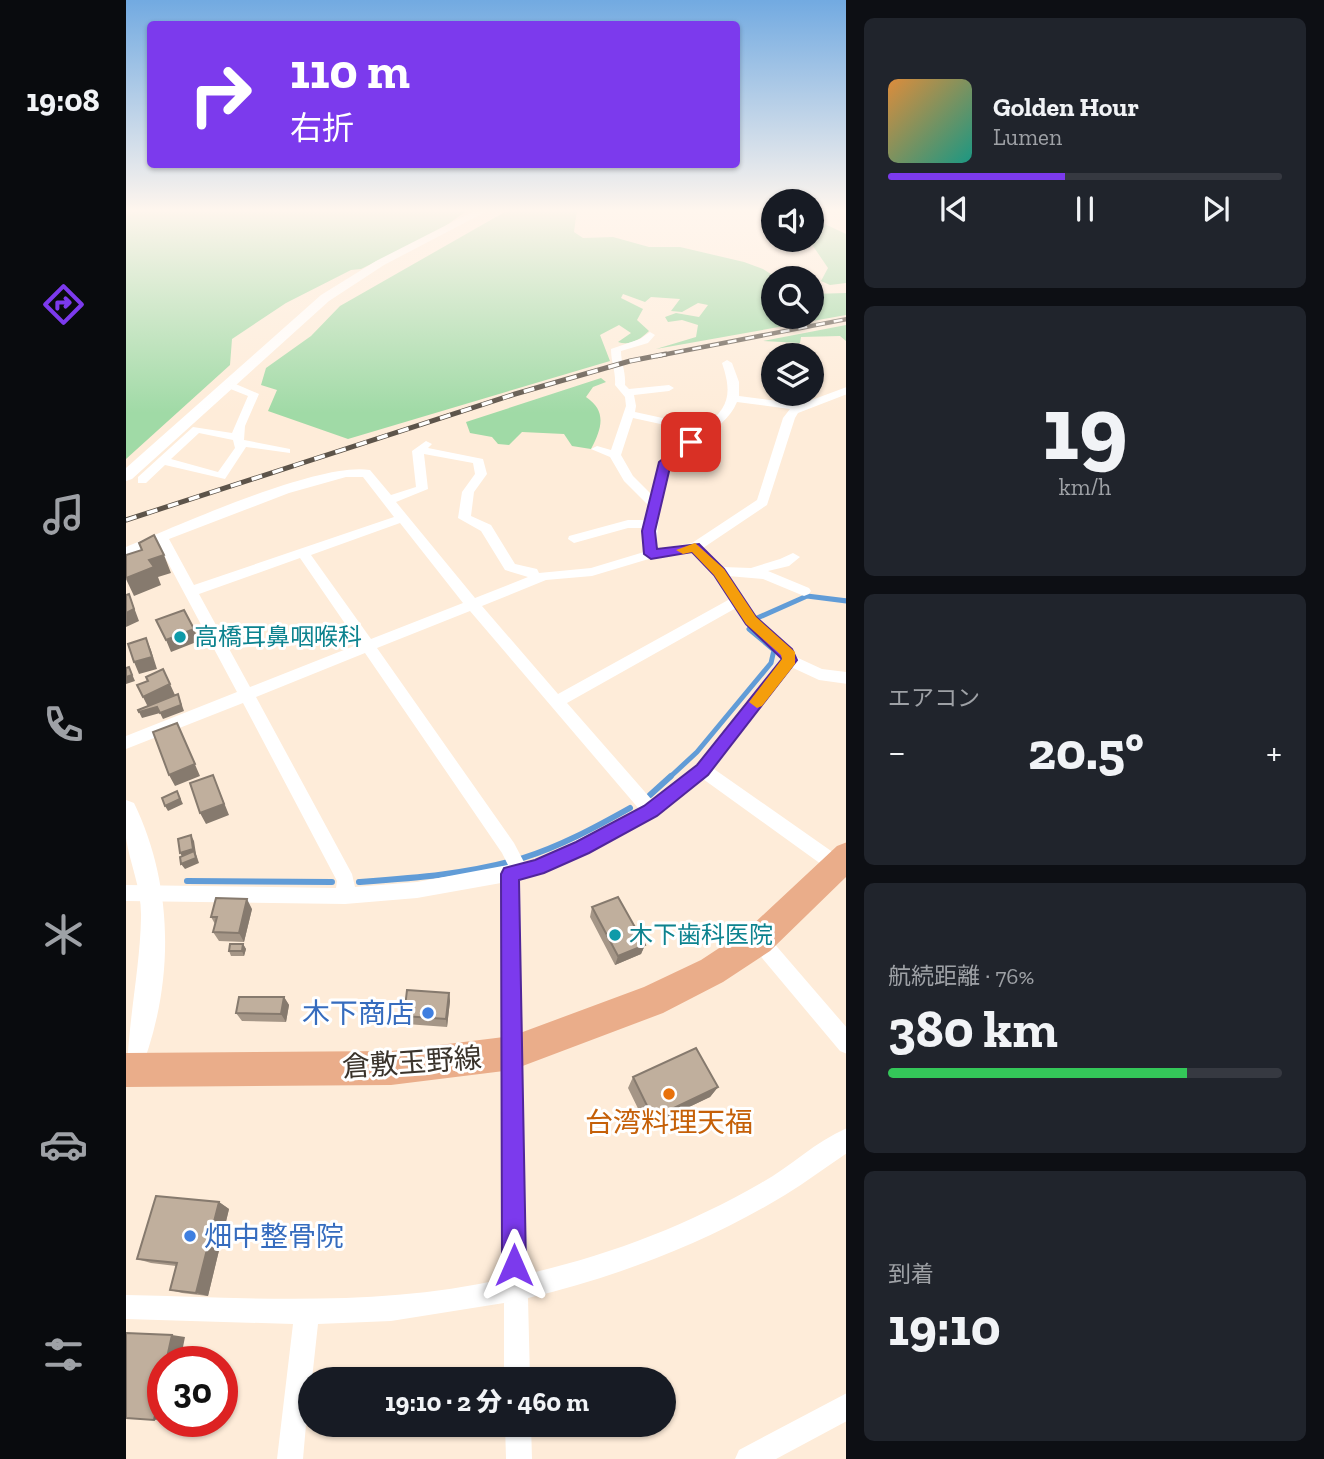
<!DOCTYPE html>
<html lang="ja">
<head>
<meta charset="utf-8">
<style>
  body { margin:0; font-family:"Zilla Slab","Noto Sans JP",serif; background:#20242c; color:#f1f3f6; height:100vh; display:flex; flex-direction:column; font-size:26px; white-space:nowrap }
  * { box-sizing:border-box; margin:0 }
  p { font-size:23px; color:#9ea1a6 }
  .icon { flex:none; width:38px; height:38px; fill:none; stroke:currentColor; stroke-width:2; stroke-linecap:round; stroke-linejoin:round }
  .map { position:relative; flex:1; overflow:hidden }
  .details { display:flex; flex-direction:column; gap:18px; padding:18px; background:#0d0f14; width:478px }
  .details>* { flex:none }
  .guide { position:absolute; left:21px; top:21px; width:593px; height:147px; border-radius:7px; box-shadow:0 2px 5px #0004; background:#7c3aed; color:#fff; overflow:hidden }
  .tools { position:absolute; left:635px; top:189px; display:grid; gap:14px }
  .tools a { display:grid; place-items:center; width:63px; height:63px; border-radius:50%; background:#171b24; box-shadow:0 2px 5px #0004; font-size:35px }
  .speed { position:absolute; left:21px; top:1346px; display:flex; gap:14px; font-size:35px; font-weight:700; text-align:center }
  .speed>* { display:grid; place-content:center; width:91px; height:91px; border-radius:50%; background:#171b24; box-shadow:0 2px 5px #0004; line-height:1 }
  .speed .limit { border:10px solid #d22; background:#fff; color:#111 }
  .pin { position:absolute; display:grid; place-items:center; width:60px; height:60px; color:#fff; margin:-30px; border-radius:14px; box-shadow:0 4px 10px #0006 }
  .me { position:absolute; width:77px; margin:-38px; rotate:0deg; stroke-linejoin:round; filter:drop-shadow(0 0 5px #0008) }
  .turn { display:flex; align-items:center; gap:24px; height:147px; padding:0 28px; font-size:32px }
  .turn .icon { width:91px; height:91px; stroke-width:2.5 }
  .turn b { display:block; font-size:49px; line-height:60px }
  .big { font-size:52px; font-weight:800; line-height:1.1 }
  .details .card { flex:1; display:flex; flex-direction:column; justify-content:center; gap:10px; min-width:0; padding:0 24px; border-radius:10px; background:#20242c }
  .details .dial { align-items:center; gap:0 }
  .dial b { font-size:91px; line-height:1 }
  .song { display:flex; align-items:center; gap:21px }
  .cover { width:84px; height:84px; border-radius:10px; background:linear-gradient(135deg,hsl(30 70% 55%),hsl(170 70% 35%)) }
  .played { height:7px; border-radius:4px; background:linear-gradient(90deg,#7c3aed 45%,#363941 45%) }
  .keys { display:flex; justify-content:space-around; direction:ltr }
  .heat { display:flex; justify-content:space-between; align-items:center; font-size:38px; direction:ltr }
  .charge { height:10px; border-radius:5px; background:linear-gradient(90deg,#34c759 76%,#363941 0) }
  .trip { position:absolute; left:172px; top:1367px; width:378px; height:70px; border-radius:35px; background:#171b24; box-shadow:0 2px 5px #0004; font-weight:800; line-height:70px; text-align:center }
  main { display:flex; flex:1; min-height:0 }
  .menu { display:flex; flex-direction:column; width:126px; justify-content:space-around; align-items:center; background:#090b0e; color:#9ea1a6 }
  .menu .icon { width:49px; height:49px }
  .menu .current { color:#7c3aed }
  .menu b { font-size:32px; color:#f1f3f6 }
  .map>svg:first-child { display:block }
</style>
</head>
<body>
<main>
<nav class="menu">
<b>19:08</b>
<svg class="icon current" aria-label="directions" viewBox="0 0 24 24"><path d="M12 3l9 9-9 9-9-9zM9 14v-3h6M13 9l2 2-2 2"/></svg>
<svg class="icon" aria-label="music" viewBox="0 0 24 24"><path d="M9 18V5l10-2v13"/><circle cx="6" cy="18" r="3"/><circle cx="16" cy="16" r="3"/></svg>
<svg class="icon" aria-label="phone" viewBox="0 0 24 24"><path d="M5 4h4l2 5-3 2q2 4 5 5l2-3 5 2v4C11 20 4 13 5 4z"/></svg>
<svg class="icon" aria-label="climate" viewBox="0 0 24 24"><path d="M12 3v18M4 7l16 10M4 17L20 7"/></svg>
<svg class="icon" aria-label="car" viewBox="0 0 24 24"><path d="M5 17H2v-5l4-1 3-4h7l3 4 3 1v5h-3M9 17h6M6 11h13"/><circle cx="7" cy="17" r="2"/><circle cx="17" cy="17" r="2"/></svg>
<svg class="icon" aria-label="filters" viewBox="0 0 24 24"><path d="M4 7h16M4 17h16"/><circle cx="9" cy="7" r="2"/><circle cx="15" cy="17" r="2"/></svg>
</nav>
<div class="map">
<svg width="721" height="1459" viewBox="0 0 721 1459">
  <rect width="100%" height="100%" fill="#feecd9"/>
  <!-- green -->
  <path fill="#a0daa6" d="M0 209H343L314 230 235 269 225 270 160 303 106 339 104 365 0 459Z
    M384 209H451L448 232 457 238 487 237 523 247H554L618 262 637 269 651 278H648V317H686V294L720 293V315L530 349 570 337 572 325 556 320 542 322 539 317 550 313 573 317 582 305 572 303 556 312 545 311 554 299 525 297 519 302 497 294 495 298 517 309 511 320 523 331C515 339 504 346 492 342L505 333 493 325 474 335 484 361 222 439 142 411 151 390 135 385 140 368 185 336 214 306Z
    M686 218 720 234V283L704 285 695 281 702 268 683 240H686Z
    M720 325V341L714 336 675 337 674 343 637 341Z
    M475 378 480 382 467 387 460 397C481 411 476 428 465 449L446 446 438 434 396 432 383 445 372 444 366 437 344 433 340 422Z"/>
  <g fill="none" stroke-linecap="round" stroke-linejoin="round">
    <!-- stream-far1 -->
    <path stroke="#619cd7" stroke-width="5" d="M629 619 681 596 721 601
      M543 778 571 752 645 663 648 650 623 629"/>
    <!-- stream -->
    <path stroke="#619cd7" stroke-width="6" d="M524 795 545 776
      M61 881 206 882
      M233 882C288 878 344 874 397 858 435 846 470 827 504 808"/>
    <!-- minor -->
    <path fill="#fff" fill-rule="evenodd" d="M524 332 529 335 522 343 495 351C495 363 500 372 499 385L503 389 543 385 548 388 543 391 508 395 510 406 509 412 578 427C604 407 606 393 596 363L601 360 606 363 613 382V396L675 404 721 387V394L672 413 669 418 641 505 577 548 596 567 625 568 654 559 667 553 674 557 663 566 642 571 683 588 685 591 683 594 678 596 637 579 602 576 630 617 666 648 670 657 696 669 721 672V684L693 680 665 667 588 769 718 860 721 867 718 872 712 874 706 872 577 779 531 816 417 874 393 880 401 1274C484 1255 562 1225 635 1183 664 1167 690 1141 721 1128V1153C700 1167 680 1182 659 1195 580 1243 491 1277 402 1298L404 1379H378V1303L265 1321 192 1324 186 1379H184L177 1459H151L167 1324 0 1319V1295C127 1298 253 1307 378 1279L375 883 291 898 219 904 0 901V885L210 888 211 881 117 703 0 749V736L111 692 32 544 0 556V547C51 526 194 461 244 470L265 495 290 487 286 451 300 441 306 444 302 448 357 459 361 474 348 492 345 516 365 525 389 564 411 569 413 573 465 568 518 552 517 528H502L448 543 442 539 443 536 502 520H519L523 506 498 481 484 457 465 449 471 446 485 450 500 406 499 397 489 385C490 372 485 362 485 349L514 339ZM611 402 664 409 657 418 631 500 566 543 531 549C530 532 537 478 544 464 556 442 597 435 611 402ZM507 418 571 432 535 460 525 494 507 476 495 455ZM298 454 347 463 349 474 336 492 332 518 355 531 379 570 402 577 349 598 270 502 302 489ZM220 477H237L268 517 68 585 43 539 163 493ZM274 523 337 603 245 639 185 555ZM566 552 588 575 604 599 432 694 356 606 420 580 466 576 526 558ZM174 558 233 644 124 687 73 594ZM610 608 620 625 654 654 655 659 571 765 526 800 441 703ZM344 611 513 809 408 861 398 862 388 843 251 648ZM239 653 376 853 382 865 291 882 229 887 226 874 130 697Z
      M657 350 674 353 675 355H653V351Z
      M641 372 648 376V385L636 375Z
      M97 382H105L133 394 119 426 118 440 164 449V453L120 447 99 479 39 465 20 483H12V477L67 427 106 433 122 396 97 386ZM73 433 107 440 109 448 92 472 45 459Z
      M633 931 640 934 721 1028V1054L714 1051 626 946 624 940 626 934Z
      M721 1393V1421L650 1459H609L613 1450Z
      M379 1424H405L406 1459H380Z"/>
    <!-- tertiary -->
    <path fill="#fff" fill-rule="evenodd" d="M352 209H365L258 265 203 301 6 479 0 481V468L195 295 250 261Z
      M0 800 8 803C50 890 48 991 11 1080L1 1084C0 1031 14 972 15 918 16 889 4 865 0 838 0 826 0 813 0 800Z"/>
    <!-- primary -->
    <path fill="#eaad8a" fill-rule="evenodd" d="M721 842V876L644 951 597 982 537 1013 386 1070 265 1085 0 1087V1053L265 1051 386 1036 518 987 575 960 622 929 711 846Z"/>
    <!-- rail-far1 casing -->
    <g stroke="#5d544a" stroke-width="4.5">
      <path id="rail-far1" d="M531 356 721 319"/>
    </g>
    <!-- rail casing -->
    <g stroke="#5d544a" stroke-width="5">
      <path id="rail" d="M0 520 389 394 504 361 540 354"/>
    </g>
    <!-- rail-far1 -->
    <use href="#rail-far1" stroke="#fff" stroke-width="2.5" stroke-dasharray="9" stroke-linecap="butt"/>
    <!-- rail -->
    <use href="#rail" stroke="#fff" stroke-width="3.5" stroke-dasharray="11" stroke-linecap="butt"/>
  </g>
  <!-- wall -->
  <path fill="#a59687" d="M466 907 519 945 515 954 489 965 464 917Z
    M126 909 118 942 93 941 87 932 89 924 85 917Z
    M117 944 120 949 118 956H105L103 951Z
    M323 993 324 1001 321 1027 280 1024 278 1016Z
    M158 997 163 1005 160 1022 116 1021 110 1013Z
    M507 1077 592 1087 584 1097 521 1127 502 1088Z
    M93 1202 103 1209 82 1296 56 1293 44 1290 50 1266 25 1263 11 1259Z"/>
  <!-- shaded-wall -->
  <path fill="#867a6e" d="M38 555 45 573 32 577 35 585 8 596 0 579 23 560Z
    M3 594 13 621 0 627V613Z
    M68 629 73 641 45 652 40 640Z
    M20 638 25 650 31 669 13 674 8 662Z
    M3 667 9 681 0 684V677Z
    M44 684 49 695 23 709 17 697Z
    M52 694 58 711 37 719 34 713Z
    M31 707 34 713 16 718 13 712Z
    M51 723 74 776 49 786 43 775Z
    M87 775 103 815 80 824 74 813Z
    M51 791 57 804 42 811 39 806Z
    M65 835 68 841 70 854 73 863 59 869 55 864 57 858 54 853Z
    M121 899 126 909 118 942 113 933Z
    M117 944 120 949 118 956 116 951Z
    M519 945 515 954 489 965 492 956Z
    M323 993 324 1001 321 1027 320 1019Z
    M158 997 163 1005 160 1022 155 1014Z
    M592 1087 584 1097 521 1127 527 1118Z
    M93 1202 103 1209 82 1296 70 1293Z
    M46 1335 59 1337 54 1362H40Z
    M37 1378V1419L28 1420Z"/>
  <!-- building -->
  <path fill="#c0af9d" stroke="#867a6e" stroke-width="2" d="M28 535 38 555 23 560 28 567 0 578V555L16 550 13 543Z
    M3 594 8 609 0 613V595Z
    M58 610 68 629 40 640 30 620Z
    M20 638 26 657 8 662 2 644Z
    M3 667 6 675 0 677V668Z
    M37 669 44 684 17 697 11 685 22 681 20 677Z
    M52 694 55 705 34 713 31 707 13 712 12 710Z
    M51 723 69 764 43 775 27 732Z
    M87 775 98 804 74 813 64 783Z
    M51 791 54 799 39 806 36 798Z
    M65 835 67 849 54 853 52 839Z
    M68 851 70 858 55 864 54 857Z
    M492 897 519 945 492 956 466 907Z
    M90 898 121 899 113 933 87 932 91 917H85Z
    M104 944H117L116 951H103Z
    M281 990 323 993 320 1019 278 1016Z
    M113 997H158L155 1014 110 1013Z
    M570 1048 592 1087 527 1118 507 1077Z
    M30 1196 93 1202 70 1293 44 1290 51 1263 11 1259Z
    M0 1333 46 1335 40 1362H37V1378L28 1420 0 1418Z"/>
  <!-- sky -->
  <linearGradient id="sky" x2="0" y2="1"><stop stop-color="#72aae1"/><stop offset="0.51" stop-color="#fff6ee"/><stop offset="1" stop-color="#fff6ee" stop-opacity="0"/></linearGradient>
  <rect width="721" height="413" fill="url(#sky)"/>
  <!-- route -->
  <path fill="#7c3aed" stroke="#51269a" stroke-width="2" d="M561 439 571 442 545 463 529 531 531 549 573 544 598 569 630 617 666 649 671 660 582 775 531 816 463 853 418 873 393 880 400 1265 397 1273 388 1277 380 1273 376 1265 375 874 378 868 409 860 450 842 518 806 571 765 656 659 620 624 588 575 566 552 525 559 518 554 516 531 533 462Z"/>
  <!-- slow -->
  <path fill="#f59e0b" d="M569 543 598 569 630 617 669 652V664L636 706 631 708 623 702 656 659 655 655 620 624 588 575 566 552 557 554 550 550Z"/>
  <!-- markers -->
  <g fill="#0f9aa8" stroke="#fff" stroke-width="2.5">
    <circle cx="54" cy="637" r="7"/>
    <circle cx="489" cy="935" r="7"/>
  </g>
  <g fill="#3f7fe0" stroke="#fff" stroke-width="2.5">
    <circle cx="302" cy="1013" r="7"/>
    <circle cx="64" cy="1236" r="7"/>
  </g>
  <circle fill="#e8710a" stroke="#fff" stroke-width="2.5" cx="543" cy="1094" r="7"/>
  <g text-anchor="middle" stroke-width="6" stroke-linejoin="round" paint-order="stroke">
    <!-- culture labels -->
    <g font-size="24" fill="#0d838f" stroke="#fff" text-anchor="start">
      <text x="68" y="645">高橋耳鼻咽喉科</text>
      <text x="503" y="943">木下歯科医院</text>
    </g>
    <!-- near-shop labels -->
    <g font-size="28" fill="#366cbe" stroke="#fff" text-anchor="end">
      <text x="288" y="1023">木下商店</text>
      <text x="78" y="1246" text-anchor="start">畑中整骨院</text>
    </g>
    <!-- near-street labels -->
    <g font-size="28" fill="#3a332b" stroke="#fff">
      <text transform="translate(286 1062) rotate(-4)" y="10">倉敷玉野線</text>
    </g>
    <!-- near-food labels -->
    <g font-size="28" fill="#c56008" stroke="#fff">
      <text x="543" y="1132">台湾料理天福</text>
    </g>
  </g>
</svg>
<div class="tools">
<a><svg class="icon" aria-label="sound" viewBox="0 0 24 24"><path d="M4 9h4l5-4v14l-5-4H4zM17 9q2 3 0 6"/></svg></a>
<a><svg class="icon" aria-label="search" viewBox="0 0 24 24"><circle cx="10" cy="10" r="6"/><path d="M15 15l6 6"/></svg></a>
<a><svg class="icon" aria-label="layers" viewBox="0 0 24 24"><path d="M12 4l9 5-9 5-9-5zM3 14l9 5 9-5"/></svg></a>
</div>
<div class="speed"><div class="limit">30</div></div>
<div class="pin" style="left:565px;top:442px;background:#d93025"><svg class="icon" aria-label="arrive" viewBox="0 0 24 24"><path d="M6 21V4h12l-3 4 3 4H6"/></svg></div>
<svg class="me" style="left:388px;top:1265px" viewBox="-20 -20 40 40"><path d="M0-17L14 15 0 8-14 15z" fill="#7c3aed" stroke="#fff" stroke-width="4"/></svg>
<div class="trip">19:10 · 2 分 · 460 m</div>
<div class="guide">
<div class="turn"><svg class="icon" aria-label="right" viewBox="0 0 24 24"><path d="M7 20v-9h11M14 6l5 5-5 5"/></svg><div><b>110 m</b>右折</div></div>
</div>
</div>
<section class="details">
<div class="card">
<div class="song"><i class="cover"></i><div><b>Golden Hour</b><p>Lumen</p></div></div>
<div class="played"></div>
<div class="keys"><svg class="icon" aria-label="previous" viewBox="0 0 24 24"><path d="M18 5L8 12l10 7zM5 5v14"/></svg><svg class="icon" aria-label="pause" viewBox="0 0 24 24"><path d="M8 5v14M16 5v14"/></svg><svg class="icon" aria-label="next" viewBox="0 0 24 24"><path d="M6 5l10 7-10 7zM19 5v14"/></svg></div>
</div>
<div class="card dial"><b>19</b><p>km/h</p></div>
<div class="card"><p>エアコン</p>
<div class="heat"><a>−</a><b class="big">20.5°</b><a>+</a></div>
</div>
<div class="card"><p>航続距離 · 76%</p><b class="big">380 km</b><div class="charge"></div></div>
<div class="card"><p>到着</p><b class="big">19:10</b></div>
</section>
</main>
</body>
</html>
